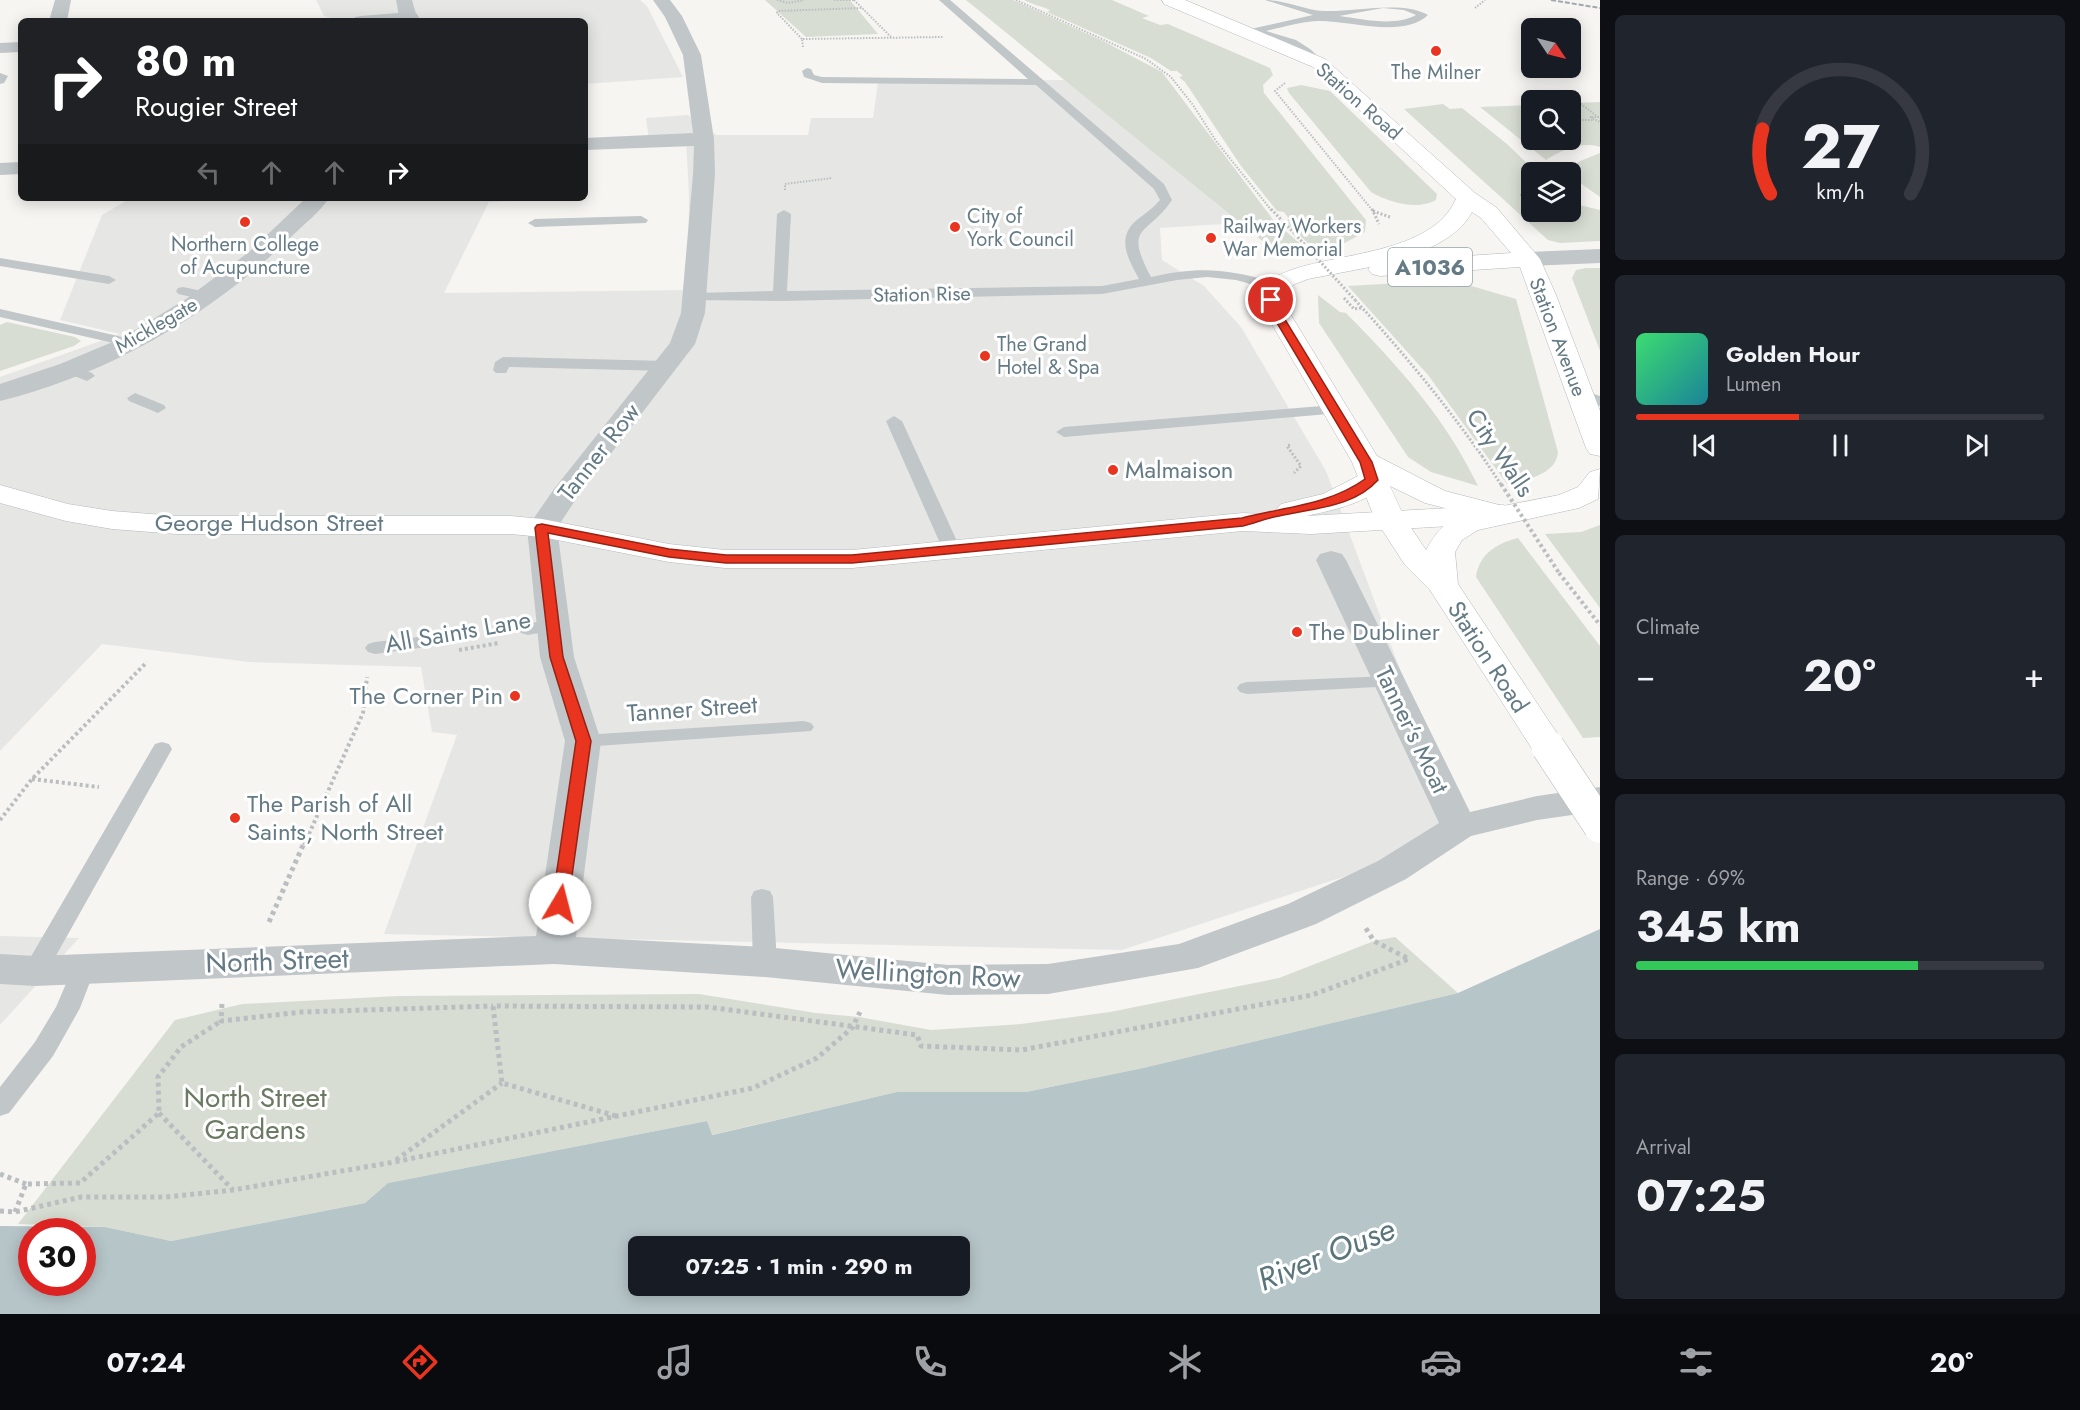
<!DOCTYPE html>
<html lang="en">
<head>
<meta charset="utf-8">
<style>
  body { margin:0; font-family:Jost,sans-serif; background:#20242c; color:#f1f3f6; height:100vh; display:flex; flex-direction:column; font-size:22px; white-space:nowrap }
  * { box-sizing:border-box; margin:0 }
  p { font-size:20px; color:#9ea1a6 }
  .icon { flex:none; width:33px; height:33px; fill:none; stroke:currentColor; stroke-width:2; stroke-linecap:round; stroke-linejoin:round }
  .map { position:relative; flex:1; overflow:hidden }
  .side { display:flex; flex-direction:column; gap:15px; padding:15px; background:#0d0f14; width:480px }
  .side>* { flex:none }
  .guide { position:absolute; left:18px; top:18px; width:570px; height:183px; border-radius:9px; box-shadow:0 3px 15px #0003; background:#202124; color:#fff; overflow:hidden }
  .needle { width:39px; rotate:125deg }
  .tools { position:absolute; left:1521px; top:18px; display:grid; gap:12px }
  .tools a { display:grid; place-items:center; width:60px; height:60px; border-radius:9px; background:#171b24; box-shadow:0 3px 15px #0003; font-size:30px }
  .speed { position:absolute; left:18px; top:1218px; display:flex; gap:12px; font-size:30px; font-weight:700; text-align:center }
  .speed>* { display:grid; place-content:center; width:78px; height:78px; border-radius:50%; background:#171b24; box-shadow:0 3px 15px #0003; line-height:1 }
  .speed .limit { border:9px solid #d22; background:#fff; color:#111 }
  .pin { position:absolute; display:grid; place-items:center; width:51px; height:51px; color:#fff; margin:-26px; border:3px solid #fff; border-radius:50%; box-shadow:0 2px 6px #0007 }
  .me { position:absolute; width:66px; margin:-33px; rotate:8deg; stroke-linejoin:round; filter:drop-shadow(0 0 4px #0008) }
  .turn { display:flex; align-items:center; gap:21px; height:126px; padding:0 18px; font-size:27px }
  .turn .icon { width:78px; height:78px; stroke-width:2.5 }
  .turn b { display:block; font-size:42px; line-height:51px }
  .lanes { display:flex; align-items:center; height:57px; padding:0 18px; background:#0003; justify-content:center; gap:30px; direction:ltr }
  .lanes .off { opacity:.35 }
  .big { font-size:45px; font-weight:700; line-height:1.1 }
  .side .card { flex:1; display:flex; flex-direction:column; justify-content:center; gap:9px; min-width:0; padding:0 21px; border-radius:9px; background:#20242c }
  .side .dial { align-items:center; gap:0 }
  .dial svg { height:156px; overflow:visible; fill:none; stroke:#363941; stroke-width:7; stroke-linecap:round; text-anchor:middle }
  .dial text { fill:#f1f3f6; stroke:none }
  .song { display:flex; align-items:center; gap:18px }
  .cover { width:72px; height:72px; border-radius:9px; background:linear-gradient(135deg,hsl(140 70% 55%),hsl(190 70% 35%)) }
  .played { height:6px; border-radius:3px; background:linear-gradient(90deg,#e9351f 40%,#363941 40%) }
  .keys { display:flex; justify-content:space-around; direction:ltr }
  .heat { display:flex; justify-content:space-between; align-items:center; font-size:33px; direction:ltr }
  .charge { height:9px; border-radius:4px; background:linear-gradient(90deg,#34c759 69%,#363941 0) }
  .trip { position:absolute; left:628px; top:1236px; width:342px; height:60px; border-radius:9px; background:#171b24; box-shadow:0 3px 15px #0003; font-weight:700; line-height:60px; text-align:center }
  .tabs { display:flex; height:96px; justify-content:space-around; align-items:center; background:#090b0e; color:#9ea1a6 }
  .tabs .icon { width:42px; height:42px }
  .tabs .current { color:#e9351f }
  .tabs b { font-size:27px; color:#f1f3f6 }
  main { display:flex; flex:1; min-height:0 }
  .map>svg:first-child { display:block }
</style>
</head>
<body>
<main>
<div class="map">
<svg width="1600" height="1314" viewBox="0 0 1600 1314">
  <rect width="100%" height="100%" fill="#f6f5f2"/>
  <!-- built -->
  <path fill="#e6e7e5" d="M316 0H640L647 6 683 77 585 84V21H342L324 16Z
    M1065 80 1240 223 1160 228 1162 260 1204 286 1241 327 1326 471 1459 827 1352 874 1122 950 384 934 457 735 432 732 421 667 249 662 102 644 0 751V377L120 334 60 320 102 215 131 198H534L535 200 489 202 444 293 688 290 689 196 686 138 649 140 646 118 688 115 716 135H808L811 118H873L878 82Z
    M0 936 79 938 0 1025Z"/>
  <!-- green -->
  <path fill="#d8ddd3" d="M765 0H850L878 34 806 37Z
    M966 0H1013L1103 41 1162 72 1274 221 1306 249 1271 248Z
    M1024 0H1112L1149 16 1142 18 1160 25 1168 24 1270 68 1273 75 1263 85 1264 93 1366 220 1365 232 1341 245 1312 247 1285 221 1289 219 1284 212 1277 211 1241 166 1185 82 1179 77 1183 76 1177 71H1171L1151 58 1047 12 1050 10C1042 6 1033 5 1024 0Z
    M1301 85 1330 91 1437 194 1436 200C1417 211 1388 202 1371 192L1289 93 1287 88Z
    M1600 102V147C1582 141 1562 150 1546 160L1480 107 1531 105 1532 140H1570L1571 103Z
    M1443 104 1450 109 1462 108 1507 144 1536 172H1532V212H1570L1571 203 1600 210V241L1560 243 1548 240 1404 109Z
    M1600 153V197L1576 180 1570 168 1580 161Z
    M1586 268H1600V351L1572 278 1576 270Z
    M1451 280 1516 299 1558 452C1556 475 1526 480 1507 484L1428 375 1348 286Z
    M1318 295 1340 312 1346 313C1399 367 1445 417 1478 486L1431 472 1408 457 1319 323Z
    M7 322 75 337 81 341 74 346 0 371V325Z
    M1600 525V608L1545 534 1581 532Z
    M1518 538 1600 646V737L1583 738 1476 577C1479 554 1497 543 1518 538Z
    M1395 937 1458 993 1143 1068 1026 1092H897L711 1135 707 1121 388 1183 365 1203 171 1241 105 1227 18 1224 175 1020 242 1004 398 996 699 994 816 1013 859 1017 931 1030 1021 1024 1110 1012 1279 978 1374 941Z"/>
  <!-- water -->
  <path fill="#b6c5c8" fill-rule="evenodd" d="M1600 929V1314H0V1226L105 1227 171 1241 365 1203 388 1183 707 1121 712 1135 897 1092H1026L1143 1068 1458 993ZM32 1232H82V1282H32ZM639 1246H960V1286H639Z"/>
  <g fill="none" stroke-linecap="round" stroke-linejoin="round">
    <!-- secondary casing -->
    <g stroke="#b3babd" stroke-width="1">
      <path id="secondary" d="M1372 471 1382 474 1386 480C1370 504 1332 510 1306 516L1503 505 1513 508 1518 514 1513 520 1503 523 1311 534 1243 531 852 568H725L669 562 542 537 511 534H177L112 529 66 521 0 503V485L68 504 112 511 177 516H511L542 519 669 544 725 550H852L1243 513 1280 515 1276 510 1281 504 1323 494 1362 474Z"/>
    </g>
    <!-- primary casing -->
    <g stroke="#b2b8bb" stroke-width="1">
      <path id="primary" d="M1162 0H1185L1325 59 1475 193 1497 208 1540 259 1556 295 1600 411V456L1590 454 1586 448 1520 267 1380 276 1372 274 1368 269 1370 267 1308 279 1295 284 1284 292 1283 302 1377 456 1445 491 1503 506 1559 495 1578 487 1590 472 1600 469 1598 499 1579 508 1478 530 1462 540 1455 552 1458 584 1566 747 1560 755 1548 758 1536 755 1430 590 1405 565 1375 519 1352 462 1259 302C1261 244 1423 274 1456 199L1313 67 1164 4ZM1472 212 1481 218 1511 253 1391 261C1421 253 1457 240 1472 212ZM1390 486 1425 503 1468 514C1444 521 1437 531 1426 550L1405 519Z"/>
    </g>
    <!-- path-far3 -->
    <path stroke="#bbbec0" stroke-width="2" stroke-dasharray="1.5 1.5" stroke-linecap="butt" d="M777 0 788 3 804 0
      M834 0H854
      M854 0 891 37
      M1016 0 1146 59 1171 77 1193 105 1216 141 1272 211
      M1475 8 1485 0
      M802 39 777 13 778 11 862 8
      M803 47 802 39 943 37
      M1285 83 1275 91 1373 211
      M1564 91 1598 117
      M1599 117H1590L1600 122
      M1570 120H1593
      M785 190V184L832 178
      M1520 195H1532"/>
    <!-- path-far2 -->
    <path stroke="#bbbec0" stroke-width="3" stroke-dasharray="2 2" stroke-linecap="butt" d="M1271 209 1295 234
      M1372 209 1379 224
      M1373 211 1390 217
      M1344 298 1354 309 1361 308
      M1355 300C1401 350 1443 401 1482 456
      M1290 445 1287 446 1301 466 1294 473"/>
    <!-- path-far1 -->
    <path stroke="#bbbec0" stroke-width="4" stroke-dasharray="3 3" stroke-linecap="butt" d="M1559 573 1600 625
      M459 650 499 643
      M32 779 99 787
      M0 820 32 779 147 662
      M304 845 363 713 367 677"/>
    <!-- path -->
    <path stroke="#bbbec0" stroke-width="5" stroke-dasharray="4 4" stroke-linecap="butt" d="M269 922 304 843
      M222 1004 221 1021 302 1012 493 1006
      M159 1113 233 1190
      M616 1116 502 1083 493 1006 708 1007 917 1035 921 1046 1022 1050 1312 995 1409 959 1374 941 1365 927
      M396 1160 502 1083
      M0 1174 26 1184
      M0 1211 15 1212 81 1197H166L233 1190 394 1162 753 1088 817 1058 852 1028 860 1012
      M15 1212 26 1184 80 1183 159 1113 158 1077 181 1047 221 1021"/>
    <!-- service -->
    <path fill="#c1c6c8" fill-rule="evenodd" d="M939 0H950L1164 184 1172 200C1147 237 1123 224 1151 277 1203 265 1231 270 1281 284L1283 287 1281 290 1276 291 1236 280 1207 277 1177 280 1102 294 780 301 691 300 689 297 696 293 773 291 777 214 784 210 791 214 787 291 1102 286 1139 279C1128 259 1115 237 1138 219 1146 213 1153 208 1160 200L1154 189 1036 85 822 83 804 77 802 71 807 68 811 69 814 75 822 77 1028 79Z
      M1265 0C1286 0 1304 10 1324 11 1356 12 1402 0 1428 15 1403 39 1349 20 1317 21 1300 22 1283 27 1266 31L1296 40 1310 49 1323 61V65L1319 66 1288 45 1255 34H1246V30L1313 15ZM1383 8 1404 10 1416 15C1394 27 1363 19 1339 16Z
      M0 73 8 76 4 83 0 84Z
      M641 216 648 220 646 223 535 227 528 223 535 219Z
      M0 258 109 276 116 280 109 284 0 266Z
      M183 287 211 293 213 296 206 300 178 294 176 291 178 288Z
      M0 309 131 339 138 343 131 347 0 317Z
      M503 357 666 361 674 366 666 371 509 367 506 373H496L493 370 495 362Z
      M69 364 92 373 95 376 87 381 64 372 61 369Z
      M1580 389 1600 396V406L1574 397 1572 394 1574 391Z
      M135 393 164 405 166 408 158 413 129 401 127 398Z
      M1334 405 1342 410 1340 413 1064 437 1056 432 1064 427Z
      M894 416 902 421 961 550 958 554H946L943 550 886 421Z
      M553 619 560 621 563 625 560 629 528 635 521 633 518 629 521 625Z
      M427 636 434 638 437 642 434 646 375 654 368 652 365 648 368 644 375 642Z
      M1388 676 1395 678 1398 682 1395 686 1247 694 1240 692 1237 688 1240 684 1247 682Z
      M804 721 811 723 814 727 811 731 583 747 576 746 573 741 576 736 583 735Z
      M162 742 169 744 172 749 44 977 35 980 26 977 23 971 26 965 152 749 155 744Z
      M762 889 770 891 773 897 777 962 773 968 765 971 757 968 753 962 751 897 754 891Z
      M83 960 91 963 95 969 80 1008 53 1056 9 1113 0 1116V1087L35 1042 56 1007 75 963Z"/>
    <!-- minor -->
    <path fill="#c1c6c8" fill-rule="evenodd" d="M55 0H71L67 21H49Z
      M653 0H670L682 16 701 55 714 139 715 174 705 313 695 344 576 499 557 528 574 657 601 741 576 937 765 947 948 965 1048 964 1179 944 1288 904 1378 861 1439 823 1316 560 1320 554 1331 551 1342 554 1346 560 1470 812 1537 796 1600 787V811L1537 820 1471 836 1406 879 1316 924 1198 968 1048 994 948 995 765 977 554 964 35 986 0 984V954L35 956 536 936 565 741 540 657 527 528 554 489 670 343 681 313 693 174 694 146 585 150V138L693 133 683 55 665 17Z
      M410 12 416 13 419 17 416 21H352L355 17 361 16Z
      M21 42V52L0 53V43Z
      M21 162V174L0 175V163Z"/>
    <!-- tertiary -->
    <path fill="#c1c6c8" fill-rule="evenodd" d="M396 0H412L418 21H400Z
      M306 198H329C319 213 303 225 291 237 211 315 109 374 0 401V384L60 364 122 338 186 299 249 252Z
      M1600 249V263L1528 266 1520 264 1516 259 1520 254 1528 252Z"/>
    <!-- secondary -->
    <use href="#secondary" fill="#fff" fill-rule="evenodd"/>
    <!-- primary -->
    <use href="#primary" fill="#fff" fill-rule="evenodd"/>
    <!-- rail -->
    <path stroke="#9fa8ac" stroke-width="2" stroke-dasharray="5 2" stroke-linecap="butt" d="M1551 0 1600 8"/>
    <!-- primary-bridge casing -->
    <g stroke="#b2b8bb" stroke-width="34" stroke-linecap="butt">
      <path id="primary-bridge" d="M1548 747 1600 826"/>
    </g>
    <!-- path-bridge-far1 -->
    <path stroke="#bbbec0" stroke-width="3" stroke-dasharray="2 2" stroke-linecap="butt" d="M1295 234 1355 300
      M1482 456 1502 486"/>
    <!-- path-bridge -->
    <path stroke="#bbbec0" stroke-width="4" stroke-dasharray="3 3" stroke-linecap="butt" d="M1501 484 1559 573"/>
    <!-- primary-bridge -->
    <use href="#primary-bridge" stroke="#fff" stroke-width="33"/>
  </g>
  <!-- route -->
  <path fill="#e9351f" stroke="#972214" stroke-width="1.5" d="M1268 297 1276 300 1284 318 1372 462 1378 480C1353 508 1312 508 1279 516 1267 518 1255 523 1243 526L852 563H726L669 557 548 533 563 657 591 741 568 904 566 908H554L552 904 576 741 550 657 535 528 537 525 542 524 669 549 726 555H852L1242 518C1284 507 1329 505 1365 479L1360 462 1274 318 1266 300Z"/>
  <!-- markers -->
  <g fill="#e9351f" stroke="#fff" stroke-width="2">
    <circle cx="1436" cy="51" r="6"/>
    <circle cx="245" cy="222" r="6"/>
    <circle cx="955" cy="227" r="6"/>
    <circle cx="1211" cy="238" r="6"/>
    <circle cx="985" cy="356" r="6"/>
    <circle cx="1113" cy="470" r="6"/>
    <circle cx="1297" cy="632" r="6"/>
    <circle cx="515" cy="696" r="6"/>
    <circle cx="235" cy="818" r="6"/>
  </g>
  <g text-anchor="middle" stroke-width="6" stroke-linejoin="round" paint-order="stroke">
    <!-- far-poi labels -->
    <g font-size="20" fill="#647a84" stroke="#fff" text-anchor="start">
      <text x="1436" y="79" text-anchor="middle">The Milner</text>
      <text x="967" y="223">City of<tspan x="967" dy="23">York Council</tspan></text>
      <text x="1223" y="233">Railway Workers<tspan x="1223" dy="23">War Memorial</tspan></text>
      <text x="245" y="251" text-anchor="middle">Northern College<tspan x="245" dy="23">of Acupuncture</tspan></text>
      <text x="997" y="351">The Grand<tspan x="997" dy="23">Hotel &amp; Spa</tspan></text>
    </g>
    <!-- far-street labels -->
    <g font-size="20" fill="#647a84" stroke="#fff">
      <text transform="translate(1359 101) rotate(41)" y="7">Station Road</text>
      <text transform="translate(922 294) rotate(-1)" y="7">Station Rise</text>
      <text transform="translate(156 325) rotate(-30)" y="7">Micklegate</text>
      <text transform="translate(1558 337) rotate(69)" y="7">Station Avenue</text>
    </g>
    <!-- shield labels -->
    <rect fill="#fff" stroke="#92a2a9" stroke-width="1.5" x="1388" y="248" width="84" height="38" rx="4.5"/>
    <g font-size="22" font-weight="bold" fill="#647a84">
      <text x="1430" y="275">A1036</text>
    </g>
    <!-- street labels -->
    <g font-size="24" fill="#647a84" stroke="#fff">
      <text transform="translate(599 452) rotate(-52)" y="8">Tanner Row</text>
      <text transform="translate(1500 453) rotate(56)" y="8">City Walls</text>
      <text x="269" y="531">George Hudson Street</text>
      <text transform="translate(458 632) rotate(-10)" y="8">All Saints Lane</text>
      <text transform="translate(1488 657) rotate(57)" y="8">Station Road</text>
      <text transform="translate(692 709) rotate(-4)" y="8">Tanner Street</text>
      <text transform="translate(1412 730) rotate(64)" y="8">Tanner's Moat</text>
    </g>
    <!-- poi labels -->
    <g font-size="24" fill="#647a84" stroke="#fff" text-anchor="start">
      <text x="1125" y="478">Malmaison</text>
      <text x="1309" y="640">The Dubliner</text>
      <text x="503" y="704" text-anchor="end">The Corner Pin</text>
      <text x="247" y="812">The Parish of All<tspan x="247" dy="28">Saints, North Street</tspan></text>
    </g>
    <!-- near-street labels -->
    <g font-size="28" fill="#647a84" stroke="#fff">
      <text transform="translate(277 960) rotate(-2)" y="10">North Street</text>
      <text transform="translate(928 973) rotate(3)" y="10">Wellington Row</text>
    </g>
    <!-- near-park labels -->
    <g font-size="28" fill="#6b7b63" stroke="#fff">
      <text x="255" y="1107">North Street<tspan x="255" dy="32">Gardens</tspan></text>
    </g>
    <!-- near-water labels -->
    <g font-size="32" font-style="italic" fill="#5a767a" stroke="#fff">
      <text transform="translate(1326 1254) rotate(-22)" y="11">River Ouse</text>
    </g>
  </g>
</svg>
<div class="tools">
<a><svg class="needle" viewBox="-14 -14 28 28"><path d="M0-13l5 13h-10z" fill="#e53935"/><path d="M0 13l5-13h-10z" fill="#9ea1a6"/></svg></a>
<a><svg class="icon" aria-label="search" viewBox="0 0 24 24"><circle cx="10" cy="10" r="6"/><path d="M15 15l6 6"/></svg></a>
<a><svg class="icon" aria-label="layers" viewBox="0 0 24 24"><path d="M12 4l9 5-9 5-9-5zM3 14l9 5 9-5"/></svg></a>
</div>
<div class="speed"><div class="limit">30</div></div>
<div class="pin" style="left:1271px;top:300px;background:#d93025"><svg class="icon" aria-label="arrive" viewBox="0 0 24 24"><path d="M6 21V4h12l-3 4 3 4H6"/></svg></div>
<svg class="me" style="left:560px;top:904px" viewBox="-20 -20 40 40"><circle r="19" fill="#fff"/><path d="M0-13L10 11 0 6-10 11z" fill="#e9351f"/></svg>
<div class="trip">07:25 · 1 min · 290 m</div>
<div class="guide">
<div class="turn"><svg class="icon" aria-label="right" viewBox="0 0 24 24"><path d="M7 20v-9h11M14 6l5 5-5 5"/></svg><div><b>80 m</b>Rougier Street</div></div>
<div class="lanes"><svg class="icon off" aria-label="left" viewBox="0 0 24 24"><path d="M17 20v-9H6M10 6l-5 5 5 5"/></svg><svg class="icon off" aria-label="ahead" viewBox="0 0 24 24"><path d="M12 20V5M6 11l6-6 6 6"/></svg><svg class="icon off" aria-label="ahead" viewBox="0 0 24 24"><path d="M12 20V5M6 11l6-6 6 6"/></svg><svg class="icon" aria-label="right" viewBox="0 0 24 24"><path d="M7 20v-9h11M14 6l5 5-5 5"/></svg></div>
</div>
</div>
<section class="side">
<div class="card dial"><svg viewBox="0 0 100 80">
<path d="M14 69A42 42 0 1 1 86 69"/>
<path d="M14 69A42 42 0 0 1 10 36" stroke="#e9351f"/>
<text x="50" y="56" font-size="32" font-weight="700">27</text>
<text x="50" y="72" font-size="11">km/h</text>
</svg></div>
<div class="card">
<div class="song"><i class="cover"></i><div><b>Golden Hour</b><p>Lumen</p></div></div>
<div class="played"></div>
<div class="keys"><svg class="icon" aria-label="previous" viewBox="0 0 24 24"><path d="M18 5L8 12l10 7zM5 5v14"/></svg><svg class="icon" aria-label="pause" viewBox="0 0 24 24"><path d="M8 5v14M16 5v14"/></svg><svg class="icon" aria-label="next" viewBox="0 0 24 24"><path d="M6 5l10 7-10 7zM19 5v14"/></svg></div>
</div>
<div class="card"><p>Climate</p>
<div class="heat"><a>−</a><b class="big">20°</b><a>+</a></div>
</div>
<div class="card"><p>Range · 69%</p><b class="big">345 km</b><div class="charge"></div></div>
<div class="card"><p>Arrival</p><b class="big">07:25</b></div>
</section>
</main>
<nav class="tabs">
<b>07:24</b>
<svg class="icon current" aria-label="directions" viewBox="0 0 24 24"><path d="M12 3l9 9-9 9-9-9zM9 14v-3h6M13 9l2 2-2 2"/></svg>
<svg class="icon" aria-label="music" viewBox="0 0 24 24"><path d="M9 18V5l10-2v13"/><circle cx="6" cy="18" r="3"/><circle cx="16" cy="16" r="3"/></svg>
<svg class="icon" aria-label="phone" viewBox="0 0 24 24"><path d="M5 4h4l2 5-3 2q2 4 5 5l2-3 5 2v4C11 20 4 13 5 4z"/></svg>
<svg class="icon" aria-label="climate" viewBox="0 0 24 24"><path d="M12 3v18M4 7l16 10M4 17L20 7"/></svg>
<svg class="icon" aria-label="car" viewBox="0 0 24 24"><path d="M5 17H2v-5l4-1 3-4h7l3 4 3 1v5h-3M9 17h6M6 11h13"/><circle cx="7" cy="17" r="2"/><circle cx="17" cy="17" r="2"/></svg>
<svg class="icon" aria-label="filters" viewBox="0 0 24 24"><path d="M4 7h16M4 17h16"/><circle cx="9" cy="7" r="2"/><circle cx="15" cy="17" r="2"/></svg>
<b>20°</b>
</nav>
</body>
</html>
